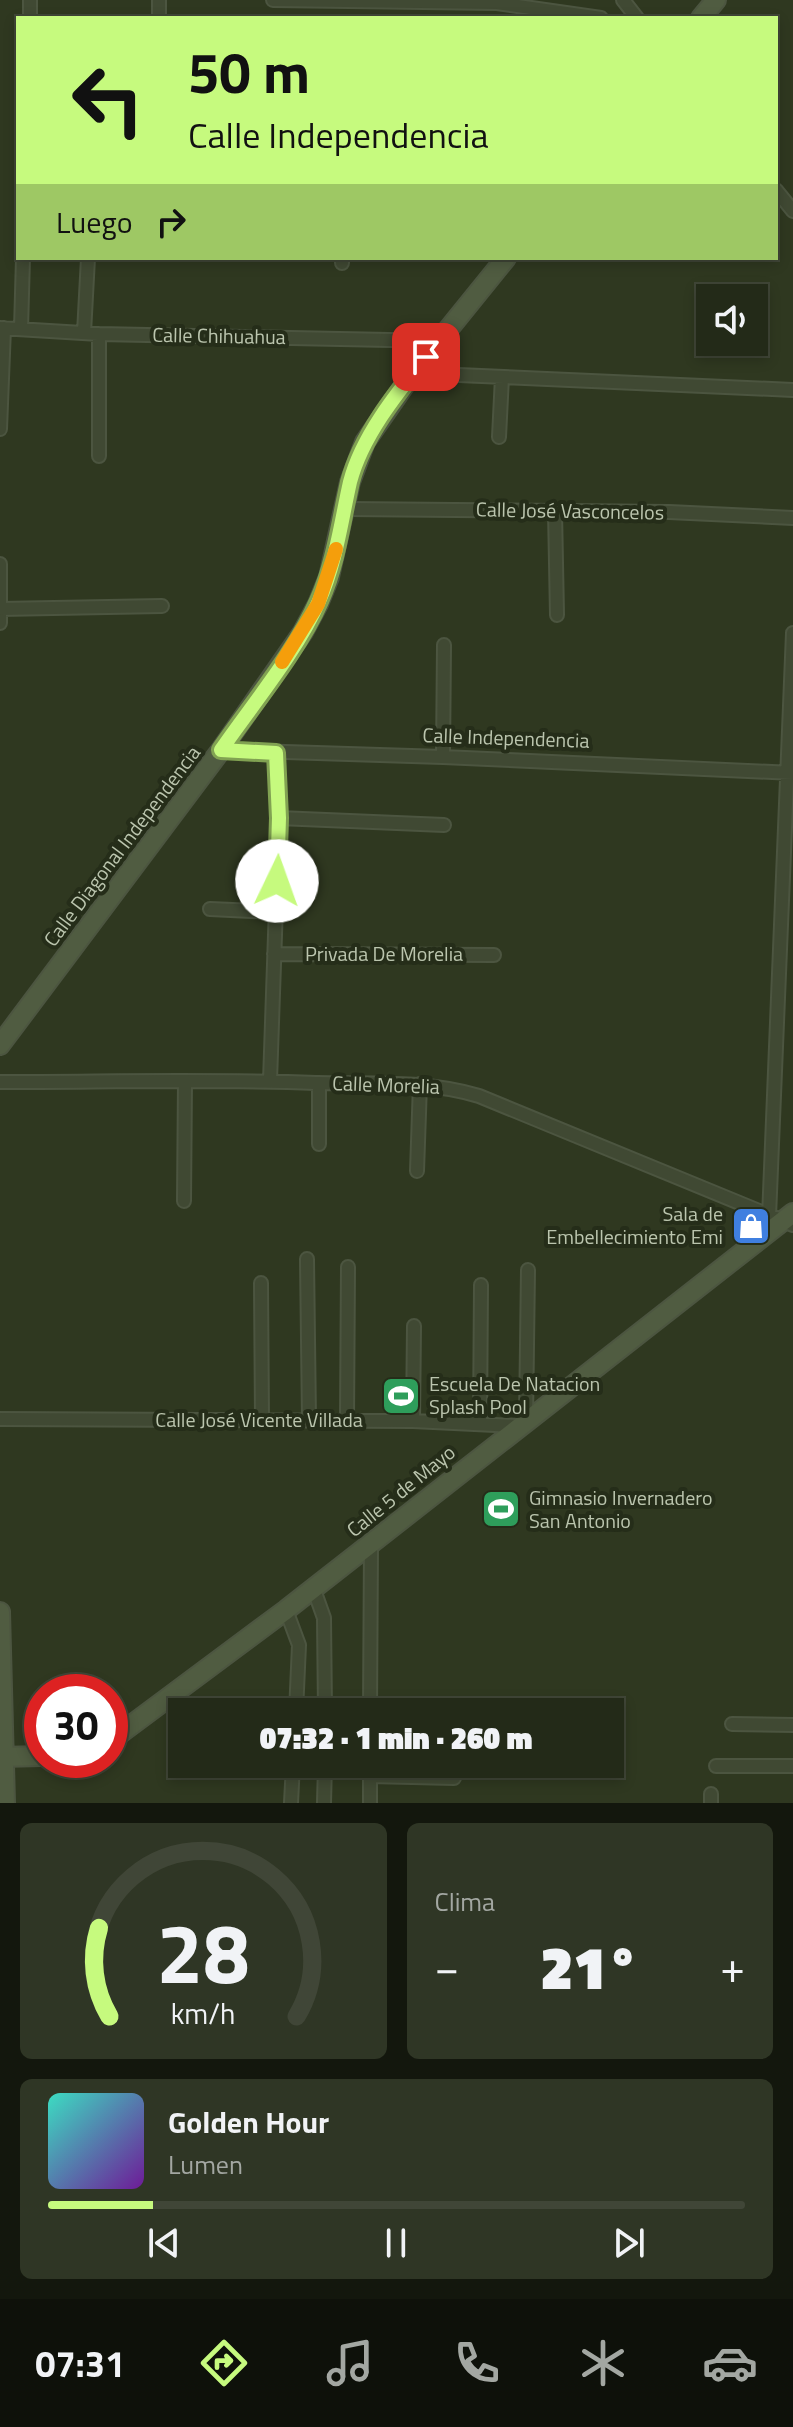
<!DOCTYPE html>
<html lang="es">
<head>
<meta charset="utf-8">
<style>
  body { margin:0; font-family:"Titillium Web",sans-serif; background:#2f3625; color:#f1f3f6; height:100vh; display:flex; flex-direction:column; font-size:30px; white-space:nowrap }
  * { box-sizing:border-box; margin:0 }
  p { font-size:26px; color:#a3a7a2 }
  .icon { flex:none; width:44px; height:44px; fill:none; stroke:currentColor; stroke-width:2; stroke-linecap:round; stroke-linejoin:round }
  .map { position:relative; height:1803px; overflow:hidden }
  .side { display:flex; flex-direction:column; gap:20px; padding:20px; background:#13170d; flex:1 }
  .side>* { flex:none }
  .guide { position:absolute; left:16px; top:16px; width:762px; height:244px; border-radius:0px; box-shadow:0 4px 12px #0003,0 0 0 2px #404637; background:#c6fa7e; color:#111; overflow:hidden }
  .fabs { position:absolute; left:696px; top:284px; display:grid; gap:16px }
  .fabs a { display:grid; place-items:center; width:72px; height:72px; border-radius:0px; background:#232a18; box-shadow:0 4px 12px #0003,0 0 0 2px #404637; font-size:40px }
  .speed { position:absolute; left:24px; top:1674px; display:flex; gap:16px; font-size:40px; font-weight:700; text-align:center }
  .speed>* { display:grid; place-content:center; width:104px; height:104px; border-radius:50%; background:#232a18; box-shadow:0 4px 12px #0003,0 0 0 2px #404637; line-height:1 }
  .speed .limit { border:12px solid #d22; background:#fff; color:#111 }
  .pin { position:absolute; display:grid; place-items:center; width:68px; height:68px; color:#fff; margin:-34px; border-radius:16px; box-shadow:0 4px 12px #0006 }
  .me { position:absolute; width:88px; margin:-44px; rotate:3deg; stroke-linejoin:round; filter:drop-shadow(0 0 6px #0008) }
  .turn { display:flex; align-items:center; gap:28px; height:168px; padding:0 40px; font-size:36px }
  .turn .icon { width:104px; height:104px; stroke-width:2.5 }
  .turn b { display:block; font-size:56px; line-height:68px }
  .then { display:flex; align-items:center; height:76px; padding:0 40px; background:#0003; gap:16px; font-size:30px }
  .big { font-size:60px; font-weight:800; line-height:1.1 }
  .side .tile { flex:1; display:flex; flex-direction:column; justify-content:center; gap:12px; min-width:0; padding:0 28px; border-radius:12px; background:#2f3625 }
  .side .dial { align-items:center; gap:0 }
  .dial svg { height:208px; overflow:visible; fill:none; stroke:#404637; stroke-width:7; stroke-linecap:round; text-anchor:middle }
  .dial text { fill:#f1f3f6; stroke:none }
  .song { display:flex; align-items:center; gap:24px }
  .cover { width:96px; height:96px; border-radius:12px; background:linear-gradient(135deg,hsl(170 70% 55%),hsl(280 70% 35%)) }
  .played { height:8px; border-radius:4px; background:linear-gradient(90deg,#c6fa7e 15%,#404637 15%) }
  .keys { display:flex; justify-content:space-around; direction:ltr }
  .heat { display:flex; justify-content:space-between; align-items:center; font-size:44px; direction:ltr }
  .side .tiles { flex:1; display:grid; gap:20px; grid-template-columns:1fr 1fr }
  .tile:last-child { grid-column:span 2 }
  .trip { position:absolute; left:168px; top:1698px; width:456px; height:80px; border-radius:0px; background:#232a18; box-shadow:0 4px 12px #0003,0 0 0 2px #404637; font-weight:800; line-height:80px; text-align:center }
  .tab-bar { display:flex; height:128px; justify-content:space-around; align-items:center; background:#0e110a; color:#a3a7a2 }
  .tab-bar .icon { width:56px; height:56px }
  .tab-bar .selected { color:#c6fa7e }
  .tab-bar b { font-size:36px; color:#f1f3f6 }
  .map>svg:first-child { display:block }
</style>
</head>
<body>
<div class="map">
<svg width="793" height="1803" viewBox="0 0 793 1803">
  <rect width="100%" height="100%" fill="#2f3820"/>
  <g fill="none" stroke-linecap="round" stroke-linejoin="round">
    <!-- minor casing -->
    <g stroke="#4c5540" stroke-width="16">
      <path id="minor" d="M273 0 497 3 601 18
        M623 0 637 18
        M30 18V0
        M159 18V0
        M776 190 793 211
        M342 263V258
        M0 328 99 334 439 341
        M21 329 23 258
        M84 333 88 258
        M99 334V456
        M413 373 793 390
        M0 429 4 328
        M499 437 502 377
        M346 509 669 512 793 518
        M555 511 557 615
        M0 564V623
        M0 609 162 606
        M221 750 443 757 793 773
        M443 757 444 645
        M279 818 444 825
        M210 909 275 912
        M274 954 494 955
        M270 1081 279 818 276 753
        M0 1082C105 1082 211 1079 316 1083 371 1084 425 1080 479 1096L793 1225
        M319 1083V1144
        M417 1171 420 1084
        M184 1201 185 1081
        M769 1217 793 633
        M307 1259 309 1420
        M261 1283 262 1420
        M0 1419 413 1421 517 1426
        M526 1420 528 1270
        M347 1421 348 1267
        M413 1421 414 1326
        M480 1424 481 1285
        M313 1587 324 1618 325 1712
        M286 1610 299 1645 296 1712
        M370 1712 371 1544
        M732 1724 793 1725
        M370 1764V1803
        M716 1766H793
        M370 1776 454 1778
        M291 1803 293 1764
        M324 1803 325 1764
        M711 1803V1794"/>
    </g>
    <!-- secondary casing -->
    <g stroke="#4c5540" stroke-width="22">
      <path id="secondary" d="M701 18 716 0
        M0 1045 221 750 303 632 318 604 329 577 350 482 365 442 413 373 506 258
        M0 1612 5 1803
        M110 1741 286 1610 793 1213
        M0 1757 42 1756"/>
    </g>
    <!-- minor -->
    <use href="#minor" stroke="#404933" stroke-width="12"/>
    <!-- secondary -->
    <use href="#secondary" stroke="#505c41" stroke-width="18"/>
  </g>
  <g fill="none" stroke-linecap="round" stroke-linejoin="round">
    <!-- route casing -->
    <g stroke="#81a252" stroke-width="20">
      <path id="route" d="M277 881 279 818 276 753 221 750C252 705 298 650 319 601 336 563 341 522 350 482 362 436 397 393 426 357"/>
    </g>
    <!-- route -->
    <use href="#route" stroke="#c6fa7e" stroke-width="14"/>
    <!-- slow -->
    <path stroke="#f59e0b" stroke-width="14" d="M282 662 318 604 336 549"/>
  </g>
  <!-- icons -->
  <defs>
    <g id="shop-square" transform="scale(2)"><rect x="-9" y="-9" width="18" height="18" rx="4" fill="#3f7fe0" stroke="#252d19"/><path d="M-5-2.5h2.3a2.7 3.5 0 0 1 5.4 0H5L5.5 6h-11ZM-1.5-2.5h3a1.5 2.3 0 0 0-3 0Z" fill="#fff"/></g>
    <g id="stadium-square" transform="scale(2)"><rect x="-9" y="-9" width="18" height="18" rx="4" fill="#2e9e5b" stroke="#252d19"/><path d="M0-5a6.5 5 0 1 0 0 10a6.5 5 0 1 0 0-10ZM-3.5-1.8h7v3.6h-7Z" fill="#fff"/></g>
  </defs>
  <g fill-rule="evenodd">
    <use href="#shop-square" x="751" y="1226"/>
    <use href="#stadium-square" x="401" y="1396"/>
    <use href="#stadium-square" x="501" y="1509"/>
  </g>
  <g text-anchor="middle" stroke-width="8" stroke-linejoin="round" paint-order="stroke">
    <!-- street labels -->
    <g font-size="20" fill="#bbc5ae" stroke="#252d19">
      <text transform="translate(219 336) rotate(1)" y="7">Calle Chihuahua</text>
      <text transform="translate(570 511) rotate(1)" y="7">Calle José Vasconcelos</text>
      <text transform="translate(506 738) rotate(2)" y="7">Calle Independencia</text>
      <text transform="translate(122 846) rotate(-53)" y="7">Calle Diagonal Independencia</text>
      <text x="384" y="961">Privada De Morelia</text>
      <text transform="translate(386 1085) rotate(2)" y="7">Calle Morelia</text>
      <text x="259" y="1427">Calle José Vicente Villada</text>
      <text transform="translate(401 1491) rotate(-39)" y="7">Calle 5 de Mayo</text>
    </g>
    <!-- poi labels -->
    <g font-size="20" fill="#bbc5ae" stroke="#252d19" text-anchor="start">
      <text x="723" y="1221" text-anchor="end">Sala de<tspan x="723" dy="23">Embellecimiento Emi</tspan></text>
      <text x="429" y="1391">Escuela De Natacion<tspan x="429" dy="23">Splash Pool</tspan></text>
      <text x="529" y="1505">Gimnasio Invernadero<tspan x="529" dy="23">San Antonio</tspan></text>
    </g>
  </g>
</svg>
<div class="fabs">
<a><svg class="icon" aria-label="sound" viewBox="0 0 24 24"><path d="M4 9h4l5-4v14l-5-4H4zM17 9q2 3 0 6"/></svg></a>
</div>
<div class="speed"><div class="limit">30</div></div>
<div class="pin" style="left:426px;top:357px;background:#d93025"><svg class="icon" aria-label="arrive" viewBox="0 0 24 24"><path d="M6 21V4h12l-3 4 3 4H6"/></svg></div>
<svg class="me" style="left:277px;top:881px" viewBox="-20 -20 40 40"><circle r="19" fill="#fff"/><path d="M0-13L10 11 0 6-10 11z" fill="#c6fa7e"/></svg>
<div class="trip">07:32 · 1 min · 260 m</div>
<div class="guide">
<div class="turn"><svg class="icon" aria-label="left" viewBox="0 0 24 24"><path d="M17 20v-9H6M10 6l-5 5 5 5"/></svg><div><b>50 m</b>Calle Independencia</div></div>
<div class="then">Luego<svg class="icon" aria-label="right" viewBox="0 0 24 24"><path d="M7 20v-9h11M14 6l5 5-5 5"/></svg></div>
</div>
</div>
<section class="side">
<div class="tiles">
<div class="tile dial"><svg viewBox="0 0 100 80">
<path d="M14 69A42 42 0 1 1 86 69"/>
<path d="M14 69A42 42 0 0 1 10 35" stroke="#c6fa7e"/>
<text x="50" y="56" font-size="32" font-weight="700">28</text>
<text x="50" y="72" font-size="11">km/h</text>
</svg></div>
<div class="tile"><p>Clima</p>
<div class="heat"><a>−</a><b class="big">21°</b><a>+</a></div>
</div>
<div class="tile">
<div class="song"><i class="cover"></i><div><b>Golden Hour</b><p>Lumen</p></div></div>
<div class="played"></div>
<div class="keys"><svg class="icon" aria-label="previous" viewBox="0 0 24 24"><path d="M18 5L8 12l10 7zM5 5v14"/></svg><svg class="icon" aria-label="pause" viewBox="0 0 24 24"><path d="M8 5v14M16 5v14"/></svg><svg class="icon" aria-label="next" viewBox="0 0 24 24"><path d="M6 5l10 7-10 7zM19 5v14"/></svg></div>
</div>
</div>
</section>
<nav class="tab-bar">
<b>07:31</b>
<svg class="icon selected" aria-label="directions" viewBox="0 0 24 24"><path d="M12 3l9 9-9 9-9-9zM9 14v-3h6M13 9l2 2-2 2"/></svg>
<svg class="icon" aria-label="music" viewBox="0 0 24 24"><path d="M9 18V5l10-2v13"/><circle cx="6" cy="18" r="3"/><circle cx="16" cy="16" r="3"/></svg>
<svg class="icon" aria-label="phone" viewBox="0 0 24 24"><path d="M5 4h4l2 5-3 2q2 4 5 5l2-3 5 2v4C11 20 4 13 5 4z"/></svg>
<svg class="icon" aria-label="climate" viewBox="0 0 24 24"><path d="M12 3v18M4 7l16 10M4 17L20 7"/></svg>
<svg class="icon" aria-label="car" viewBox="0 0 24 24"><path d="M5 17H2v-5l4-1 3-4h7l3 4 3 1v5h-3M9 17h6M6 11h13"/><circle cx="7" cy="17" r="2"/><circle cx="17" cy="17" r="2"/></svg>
</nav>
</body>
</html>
